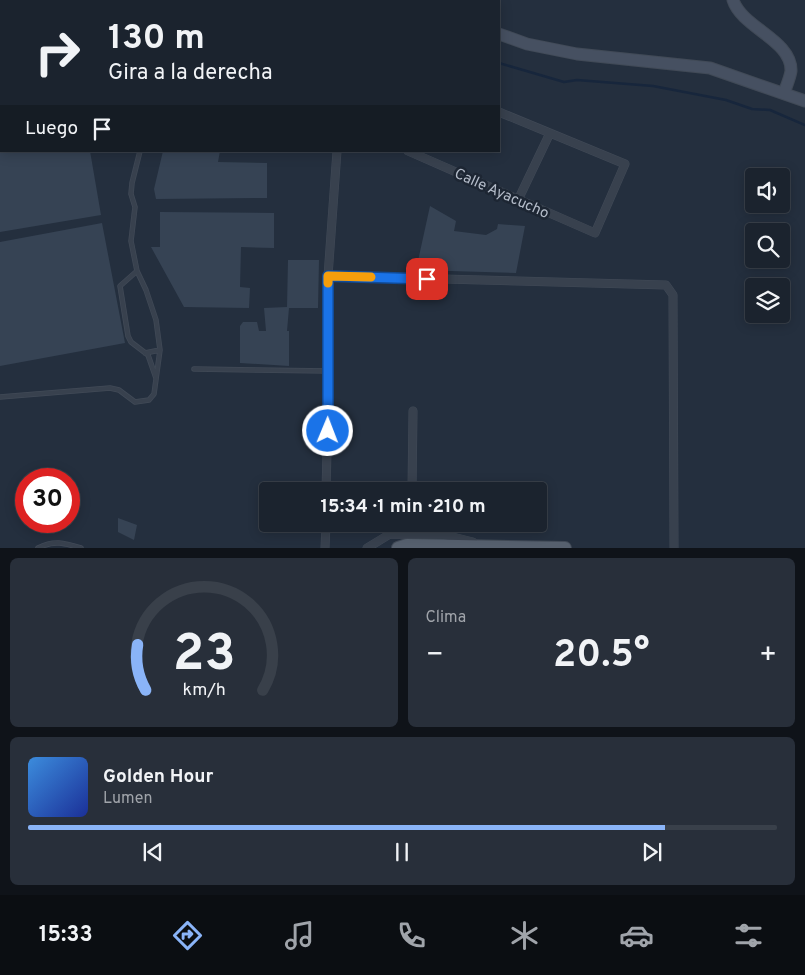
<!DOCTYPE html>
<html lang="es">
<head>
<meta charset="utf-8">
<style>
  body { margin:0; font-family:Overpass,sans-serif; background:#282f3a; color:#f1f3f6; height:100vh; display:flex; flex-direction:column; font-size:19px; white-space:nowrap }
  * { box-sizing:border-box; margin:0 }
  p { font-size:16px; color:#a0a4aa }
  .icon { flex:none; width:28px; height:28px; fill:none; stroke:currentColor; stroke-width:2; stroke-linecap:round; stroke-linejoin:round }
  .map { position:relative; height:548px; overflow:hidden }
  .side { display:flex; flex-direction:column; gap:10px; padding:10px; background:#0f1319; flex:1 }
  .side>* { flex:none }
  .hud { position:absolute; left:0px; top:0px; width:500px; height:152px; box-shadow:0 2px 12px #0003,0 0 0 1px #39404a; background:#1b232e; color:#f1f3f6; overflow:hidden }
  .controls { position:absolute; left:745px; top:168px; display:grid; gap:10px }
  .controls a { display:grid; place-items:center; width:45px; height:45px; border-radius:5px; background:#1b232e; box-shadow:0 2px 12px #0003,0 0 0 1px #39404a; font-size:25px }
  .speed { position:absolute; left:15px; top:468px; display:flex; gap:10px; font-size:25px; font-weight:700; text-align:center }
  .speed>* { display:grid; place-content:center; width:65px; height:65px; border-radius:50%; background:#1b232e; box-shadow:0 2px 12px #0003,0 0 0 1px #39404a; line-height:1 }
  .speed .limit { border:8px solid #d22; background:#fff; color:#111 }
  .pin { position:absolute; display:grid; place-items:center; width:42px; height:42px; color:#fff; margin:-21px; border-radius:10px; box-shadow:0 2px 8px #0006 }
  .me { position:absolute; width:55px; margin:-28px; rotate:1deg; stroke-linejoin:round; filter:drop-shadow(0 0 4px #0008) }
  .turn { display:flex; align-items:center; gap:18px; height:105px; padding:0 25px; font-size:22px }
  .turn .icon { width:65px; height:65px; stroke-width:2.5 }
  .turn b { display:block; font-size:35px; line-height:42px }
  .then { display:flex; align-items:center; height:48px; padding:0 25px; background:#0003; gap:10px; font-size:19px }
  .big { font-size:38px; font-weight:700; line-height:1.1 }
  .side .card { flex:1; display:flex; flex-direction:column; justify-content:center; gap:8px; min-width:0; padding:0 18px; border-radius:8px; background:#282f3a }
  .side .dial { align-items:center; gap:0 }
  .dial svg { height:130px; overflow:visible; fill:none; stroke:#39404a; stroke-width:7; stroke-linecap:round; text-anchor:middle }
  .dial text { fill:#f1f3f6; stroke:none }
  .song { display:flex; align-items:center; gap:15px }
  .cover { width:60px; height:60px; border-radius:8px; background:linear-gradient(135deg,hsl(210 70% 55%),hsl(230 70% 35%)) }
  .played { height:5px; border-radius:2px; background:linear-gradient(90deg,#8ab4f8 85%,#39404a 85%) }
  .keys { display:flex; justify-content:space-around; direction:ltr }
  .heat { display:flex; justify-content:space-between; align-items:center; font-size:28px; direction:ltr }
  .side .tiles { flex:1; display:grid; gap:10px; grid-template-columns:1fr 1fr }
  .card:last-child { grid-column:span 2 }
  .trip { position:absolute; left:259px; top:482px; width:288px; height:50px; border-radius:5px; background:#1b232e; box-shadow:0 2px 12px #0003,0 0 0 1px #39404a; font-weight:700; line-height:50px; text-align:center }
  .tab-bar { display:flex; height:80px; justify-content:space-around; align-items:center; background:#0b0e12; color:#a0a4aa }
  .tab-bar .icon { width:35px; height:35px }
  .tab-bar .selected { color:#8ab4f8 }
  .tab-bar b { font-size:22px; color:#f1f3f6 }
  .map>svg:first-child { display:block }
</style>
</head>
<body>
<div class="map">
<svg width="805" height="548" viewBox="0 0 805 548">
  <rect width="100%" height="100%" fill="#242f3e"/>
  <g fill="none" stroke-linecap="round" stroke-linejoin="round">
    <!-- stream -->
    <path stroke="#17263c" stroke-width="2.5" d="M364 0 365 1
      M499 63 564 82 577 80 653 86 726 100 752 109 770 110 805 125"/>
  </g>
  <!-- building -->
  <path fill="#364354" d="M0 151H90L101 215 0 232Z
    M163 151H220L218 162 267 163V198L156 199 154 189Z
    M430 206 456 221 454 231 486 235 497 229 498 224 525 226 516 273 416 270Z
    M160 212 274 213V248L241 247 240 287 250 288 249 308 184 307 151 247H160Z
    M102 223 125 343 0 366V242Z
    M288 260H319L318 308H289L287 331H289V366L240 363V326L243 322H257L259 331H266L264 308 287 307Z
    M118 518 137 525 134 540 118 532Z"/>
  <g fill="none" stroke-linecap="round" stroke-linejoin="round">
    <!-- lane casing -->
    <g stroke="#414a57" stroke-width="5.5">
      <path id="lane" d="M0 68H1
        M137 271 120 286 128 336 131 342 148 355 156 378
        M145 353 160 350
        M194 369 329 371
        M0 397 110 388 119 390 135 402 149 400 154 394 160 350 156 320 146 290 137 271 131 241 135 207 131 194 132 183 140 151
        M38 548C54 540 64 543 81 548"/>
    </g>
    <!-- street casing -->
    <g stroke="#414a57" stroke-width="9">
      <path id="street" d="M4 0V1
        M191 0V1
        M315 0 316 1
        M0 53H1
        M408 151 595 233 625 164 499 112
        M518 200 550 133
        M328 276 666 285 673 295 674 548
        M326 491 329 371 328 276 337 151
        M412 491 413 411
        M325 548 326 524
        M367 548 390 534 445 535 473 542"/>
    </g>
    <!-- secondary casing -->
    <g stroke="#414a57" stroke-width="13">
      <path id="secondary" d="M425 0 427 1
        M733 0C742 28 792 40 791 71 790 78 786 87 784 93
        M499 34 527 44 577 54 710 68 805 101"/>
    </g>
    <!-- primary casing -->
    <g stroke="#414a57" stroke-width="14">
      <path id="primary" d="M398 548 407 545 565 548"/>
    </g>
    <!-- path -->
    <path stroke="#3f5557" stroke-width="1" stroke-dasharray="4 4" stroke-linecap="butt" d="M234 0V1"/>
    <!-- lane -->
    <use href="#lane" stroke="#38414e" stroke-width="4"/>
    <!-- street -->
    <use href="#street" stroke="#38414e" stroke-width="8"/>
    <!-- secondary -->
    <use href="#secondary" stroke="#465061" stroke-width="11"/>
    <!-- primary -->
    <use href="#primary" stroke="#56606e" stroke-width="12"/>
  </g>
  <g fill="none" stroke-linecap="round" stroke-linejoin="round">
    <!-- route casing -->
    <g stroke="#114b97" stroke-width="12">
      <path id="route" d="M328 431V276L427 279"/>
    </g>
    <!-- route -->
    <use href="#route" stroke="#1a73e8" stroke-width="9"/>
    <!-- slow -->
    <path stroke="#f59e0b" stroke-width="9" d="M328 283V276L371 277"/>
  </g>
  <g text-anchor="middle" stroke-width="5" stroke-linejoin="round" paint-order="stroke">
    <!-- street labels -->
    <g font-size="15" fill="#b4bcc9" stroke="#1d2633">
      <text transform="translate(502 193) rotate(24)" y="5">Calle Ayacucho</text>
    </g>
  </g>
</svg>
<div class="controls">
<a><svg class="icon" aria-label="sound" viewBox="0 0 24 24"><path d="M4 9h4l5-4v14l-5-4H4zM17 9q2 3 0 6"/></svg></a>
<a><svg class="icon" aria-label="search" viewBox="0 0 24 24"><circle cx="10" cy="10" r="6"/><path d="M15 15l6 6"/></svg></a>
<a><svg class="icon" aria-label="layers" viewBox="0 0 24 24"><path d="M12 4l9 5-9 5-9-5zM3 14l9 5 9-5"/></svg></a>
</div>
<div class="speed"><div class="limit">30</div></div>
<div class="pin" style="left:427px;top:279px;background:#d93025"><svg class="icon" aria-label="arrive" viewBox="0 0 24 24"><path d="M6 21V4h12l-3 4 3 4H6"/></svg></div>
<svg class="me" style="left:328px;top:431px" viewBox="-20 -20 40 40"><circle r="17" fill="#1a73e8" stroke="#fff" stroke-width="3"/><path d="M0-11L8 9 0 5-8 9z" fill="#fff"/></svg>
<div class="trip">15:34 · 1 min · 210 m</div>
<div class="hud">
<div class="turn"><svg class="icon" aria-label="right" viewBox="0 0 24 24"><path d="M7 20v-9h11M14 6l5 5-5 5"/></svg><div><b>130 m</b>Gira a la derecha</div></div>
<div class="then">Luego<svg class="icon" aria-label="arrive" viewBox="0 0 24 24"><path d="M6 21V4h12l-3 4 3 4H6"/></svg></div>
</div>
</div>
<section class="side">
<div class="tiles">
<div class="card dial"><svg viewBox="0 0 100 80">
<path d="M14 69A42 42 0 1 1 86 69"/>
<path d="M14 69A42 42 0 0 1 9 41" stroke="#8ab4f8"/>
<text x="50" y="56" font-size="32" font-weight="700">23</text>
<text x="50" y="72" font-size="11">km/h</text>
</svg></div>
<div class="card"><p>Clima</p>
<div class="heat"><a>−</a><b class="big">20.5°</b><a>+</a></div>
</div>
<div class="card">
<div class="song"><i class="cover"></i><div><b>Golden Hour</b><p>Lumen</p></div></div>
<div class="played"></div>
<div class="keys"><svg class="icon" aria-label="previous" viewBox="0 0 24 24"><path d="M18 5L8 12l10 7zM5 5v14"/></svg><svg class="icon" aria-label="pause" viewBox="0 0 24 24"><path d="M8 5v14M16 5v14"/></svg><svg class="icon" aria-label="next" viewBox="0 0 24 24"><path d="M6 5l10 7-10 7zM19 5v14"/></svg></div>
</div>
</div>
</section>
<nav class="tab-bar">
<b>15:33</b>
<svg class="icon selected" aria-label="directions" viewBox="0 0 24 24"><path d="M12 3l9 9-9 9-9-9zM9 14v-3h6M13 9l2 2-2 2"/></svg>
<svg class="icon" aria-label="music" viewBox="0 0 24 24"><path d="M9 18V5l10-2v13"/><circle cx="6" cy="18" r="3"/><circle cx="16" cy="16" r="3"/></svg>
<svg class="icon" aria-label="phone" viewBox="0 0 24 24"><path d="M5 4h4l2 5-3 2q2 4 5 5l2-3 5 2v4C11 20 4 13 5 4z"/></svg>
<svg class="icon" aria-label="climate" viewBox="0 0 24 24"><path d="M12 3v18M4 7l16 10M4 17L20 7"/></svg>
<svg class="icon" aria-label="car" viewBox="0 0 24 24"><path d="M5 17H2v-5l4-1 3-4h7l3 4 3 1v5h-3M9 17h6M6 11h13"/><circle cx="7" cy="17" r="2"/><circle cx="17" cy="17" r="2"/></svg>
<svg class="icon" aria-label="filters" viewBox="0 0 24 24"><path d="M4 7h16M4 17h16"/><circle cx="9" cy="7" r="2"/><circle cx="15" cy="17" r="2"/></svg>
</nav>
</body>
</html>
